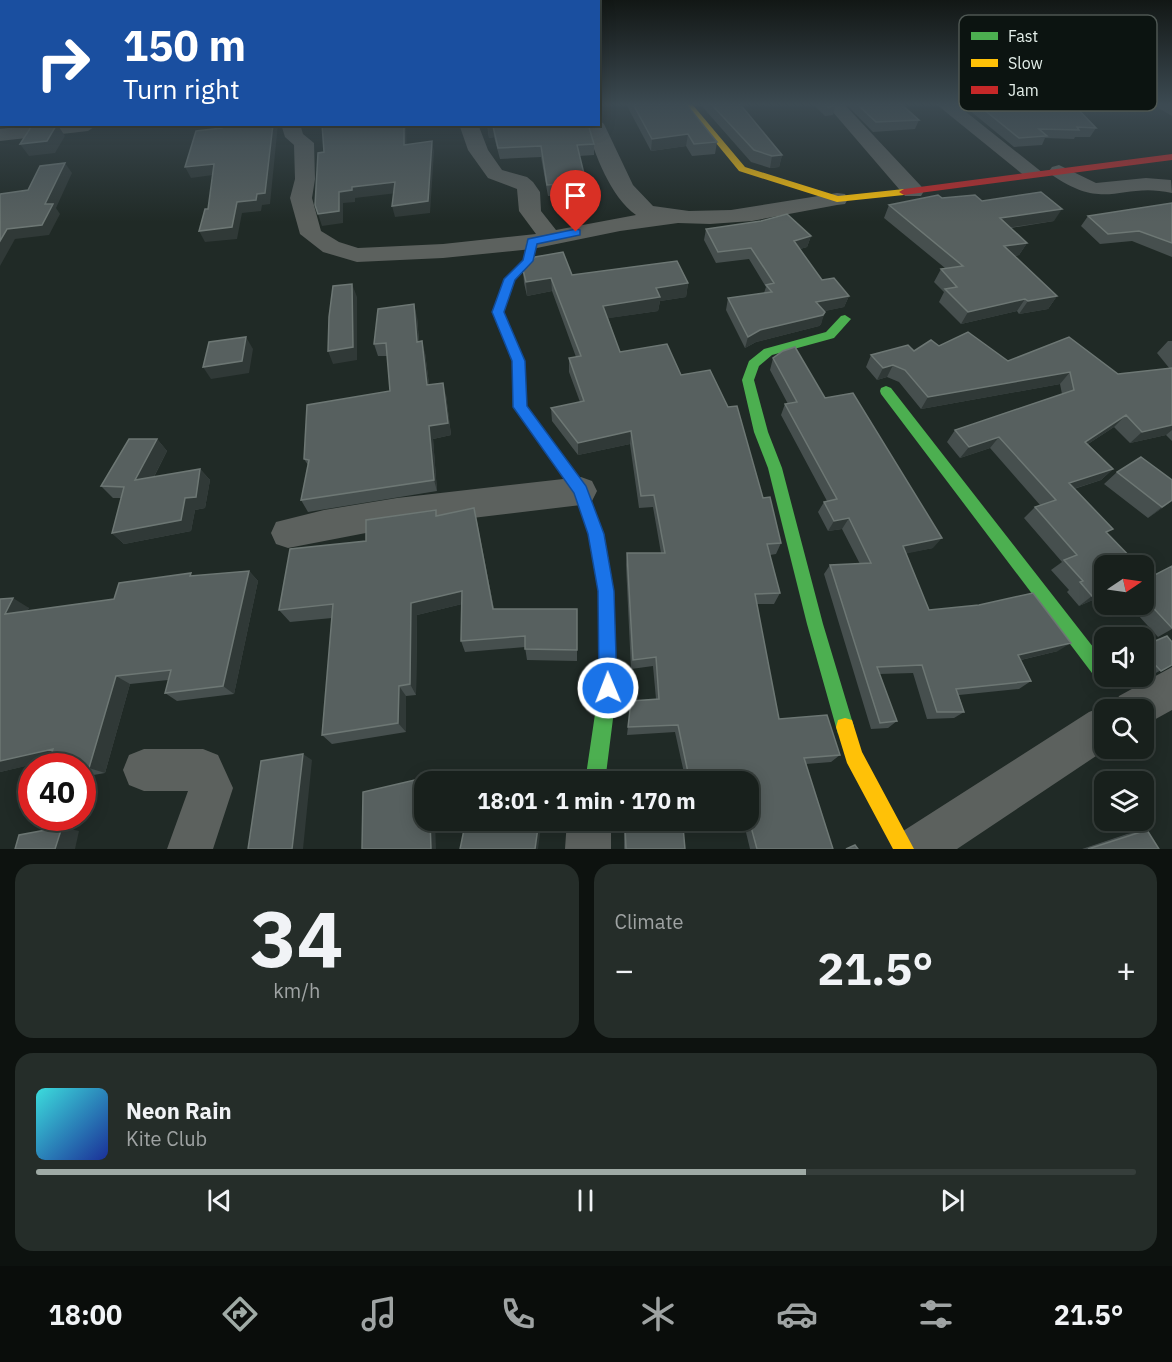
<!DOCTYPE html>
<html lang="en">
<head>
<meta charset="utf-8">
<style>
  body { margin:0; font-family:"IBM Plex Sans",sans-serif; background:#252d29; color:#f1f3f6; height:100vh; display:flex; flex-direction:column; font-size:22px; white-space:nowrap }
  * { box-sizing:border-box; margin:0 }
  p { font-size:20px; color:#9fa3a3 }
  .icon { flex:none; width:33px; height:33px; fill:none; stroke:currentColor; stroke-width:2; stroke-linecap:round; stroke-linejoin:round }
  .map { position:relative; height:849px; overflow:hidden }
  .sheet { display:flex; flex-direction:column; gap:15px; padding:15px; background:#0d120f; flex:1 }
  .sheet>* { flex:none }
  .hud { position:absolute; left:0px; top:0px; width:600px; height:126px; box-shadow:0 3px 15px #0003,0 0 0 2px #363e3b; background:#1a4fa0; color:#fff; overflow:hidden }
  .needle { width:39px; rotate:77deg }
  .controls { position:absolute; left:1094px; top:555px; display:grid; gap:12px }
  .controls a { display:grid; place-items:center; width:60px; height:60px; border-radius:12px; background:#18201c; box-shadow:0 3px 15px #0003,0 0 0 2px #363e3b; font-size:30px }
  .speed { position:absolute; left:18px; top:753px; display:flex; gap:12px; font-size:30px; font-weight:700; text-align:center }
  .speed>* { display:grid; place-content:center; width:78px; height:78px; border-radius:50%; background:#18201c; box-shadow:0 3px 15px #0003,0 0 0 2px #363e3b; line-height:1 }
  .speed .limit { border:9px solid #d22; background:#fff; color:#111 }
  .pin { position:absolute; display:grid; place-items:center; width:51px; height:51px; color:#fff; margin:-62px -26px; border-radius:50% 50% 50% 0; rotate:-45deg; box-shadow:0 0 6px #0007 }
  .pin .icon { rotate:45deg }
  .me { position:absolute; width:66px; margin:-33px; rotate:359deg; stroke-linejoin:round; filter:drop-shadow(0 0 4px #0008) }
  .turn { display:flex; align-items:center; gap:21px; height:126px; padding:0 24px; font-size:27px }
  .turn .icon { width:78px; height:78px; stroke-width:2.5 }
  .turn b { display:block; font-size:42px; line-height:51px }
  .big { font-size:45px; font-weight:800; line-height:1.1 }
  .sheet .widget { flex:1; display:flex; flex-direction:column; justify-content:center; gap:9px; min-width:0; padding:0 21px; border-radius:18px; background:#252d29 }
  .sheet .dial { align-items:center; gap:0 }
  .dial b { font-size:78px; line-height:1 }
  .song { display:flex; align-items:center; gap:18px }
  .cover { width:72px; height:72px; border-radius:9px; background:linear-gradient(135deg,hsl(180 70% 55%),hsl(230 70% 35%)) }
  .played { height:6px; border-radius:3px; background:linear-gradient(90deg,#9faaa5 70%,#363e3b 70%) }
  .keys { display:flex; justify-content:space-around; direction:ltr }
  .heat { display:flex; justify-content:space-between; align-items:center; font-size:33px; direction:ltr }
  .sheet .tiles { flex:1; display:grid; gap:15px; grid-template-columns:1fr 1fr }
  .widget:last-child { grid-column:span 2 }
  .trip { position:absolute; left:414px; top:771px; width:345px; height:60px; border-radius:18px; background:#18201c; box-shadow:0 3px 15px #0003,0 0 0 2px #363e3b; font-weight:800; line-height:60px; text-align:center }
  .menu { display:flex; height:96px; justify-content:space-around; align-items:center; background:#0a0d0b; color:#9fa3a3 }
  .menu .icon { width:42px; height:42px }
  .menu .active { color:#9faaa5 }
  .menu b { font-size:27px; color:#f1f3f6 }
  .map>svg:first-child { display:block }
</style>
</head>
<body>
<div class="map">
<svg width="1172" height="849" viewBox="0 0 1172 849">
  <rect width="100%" height="100%" fill="#202a26"/>
  <g fill="none" stroke-linecap="round" stroke-linejoin="round">
    <!-- street -->
    <path fill="#5c615e" fill-rule="evenodd" d="M826 104H844L921 186 924 191 921 196H905Z
      M936 104H956L1043 173 1040 177H1026Z
      M598 119 604 124 633 185 653 206 689 211 731 210 837 193 845 194 848 199 845 204 837 205 752 221 710 224 678 223 620 231 532 249 443 258 357 262 323 252 300 234 290 198 295 179 294 145 285 137 281 124H300L303 134 314 143 315 179 312 198 321 231 339 242 358 248 443 244 536 234 519 211 517 189 488 178 468 150 459 124H478L488 150 502 170 527 177 533 182 540 192 541 211 556 230 636 215C610 196 595 155 586 124H598Z
      M42 124H97V125L88 131 0 141V129Z
      M1059 165 1096 183 1146 178 1171 180 1172 193C1121 181 1107 213 1052 175L1049 171 1052 167Z
      M581 477 592 481 597 491 592 501 581 505 397 527 288 548 276 544 271 533 276 522 324 510 397 498Z
      M1172 667V710L1143 726V710H1113L1119 696Z
      M1104 706 1112 710H1104V748H1108L957 849H893L900 833 1089 712Z
      M144 749H203L218 755 233 788 213 849H167L188 791H144L129 785 123 770 129 755Z
      M567 820H611V849H565Z"/>
    <!-- fast -->
    <path fill="#4caf50" fill-rule="evenodd" d="M845 315 851 319 834 338 772 355 759 366 754 380 768 432 782 468 823 624 854 727 852 734 845 736 838 734 836 727 807 624 768 468 754 432 742 380 749 361 764 349 826 332 841 316Z
      M886 386 891 388 1104 661V676H1112L1110 681 1104 684 1098 681 881 394 880 391 881 388Z
      M608 678 614 681 617 687 605 782H585L599 687 602 681Z"/>
    <!-- slow -->
    <path fill="#ffc107" fill-rule="evenodd" d="M684 104H692L745 167 838 196 904 189 909 192 904 195 837 202 739 171Z
      M532 239 537 242 533 261 515 280 504 312 524 361 527 406 586 487 604 534 614 591 617 687 614 693 608 696 602 693 599 687 598 591 588 534 575 494 513 407 512 361 492 312 504 279 523 260 527 242Z
      M845 718 852 720 862 752 914 849H893L847 763 836 727 838 720Z"/>
    <!-- jam -->
    <path fill="#c62828" fill-rule="evenodd" d="M1172 154V160L904 195 899 192 904 189Z"/>
  </g>
  <!-- wall -->
  <path fill="#464f4e" d="M626 104H686L717 142 715 154 692 156 686 146 651 151Z
    M700 104H740L782 155 779 167 770 168 751 162Z
    M813 104H834L835 106 833 115 825 116Z
    M846 104H902L919 120 915 129 873 132Z
    M962 104H1073L1096 128 1090 137H1075L1074 139 1045 138 1042 145 1014 147Z
    M1152 104H1172V116Z
    M487 124H588L594 144V155L579 156 586 182V194L548 196 541 157 500 159 494 137 489 138Z
    M942 198 982 201 1054 221 1011 228 1027 243 1019 255 1015 256 1057 296 1048 309 1019 314 1017 311 961 324 939 302 944 292 934 282 941 269 945 268 884 218 889 205Z
    M1172 203V257L1132 241 1100 244 1081 226 1088 216Z
    M706 229 811 236 807 247 800 249 822 280 849 296 844 307 824 311 821 324 819 326 756 342 745 348 726 310 728 298 764 293 766 287 749 259 716 263 704 240Z
    M523 270 572 275 688 283 686 297 660 301 658 311 608 318 620 352 681 375 763 498 781 543 776 554 770 555 780 593 774 604H757L779 719 840 755 831 762 806 764 833 849H750L743 820H748V782H686L675 732 627 735 631 701 656 699 653 666 631 669 626 565 627 553H661L653 507 639 508 630 444 578 455 552 421 551 408 580 402 569 372V358L576 357 552 291 527 296 524 283Z
    M417 317 419 341 425 353 429 385 446 395 451 435 433 439 437 491 308 512 301 500 308 465 304 459 390 391 387 356H378L374 344Z
    M1168 341H1172V441L1166 435 1130 443 1114 427 1088 444 1113 469 1101 480 1074 489 1108 533 1104 595 1079 606 1067 592 1069 590 1051 570 1062 562 1024 518 1035 507 1040 505 990 448 960 458 947 442 955 430 1062 394 1060 384 921 409 899 382 887 377 877 380 866 367 871 355 914 351 939 346 1008 361 1118 374 1170 369 1157 353Z
    M773 358 825 398 933 548 906 553 929 610 1058 651 1021 660 1031 681 1019 689 959 695 964 712 954 718 927 719 913 673 879 674 897 721 888 728 871 729 824 574 830 565 860 564 842 529 828 531 818 512 824 502 827 501 781 415 785 404H788L770 370Z
    M157 439 167 451 154 477 200 469 210 480 205 508 195 510 191 531 124 544 112 533 121 498H113L101 486Z
    M1117 472 1172 480V501L1148 518 1104 484Z
    M437 515 477 522 494 609H577V661L527 660 525 647 465 652 461 641 462 604 417 615 416 695 406 696V732L332 744 322 735 332 618 290 622 279 610 366 541Z
    M1172 566V629L1158 637 1128 604H1143V581Z
    M249 571 258 581 234 694 177 701 165 693 168 680 130 684 105 773 82 777V766L50 760 0 772V599L29 608 27 611 114 599 193 576Z
    M1172 642V666L1171 665 1152 675 1143 665V646Z
    M694 820H706L694 822Z
    M625 826 685 849H624V831Z
    M1147 830 1159 849H1082L1127 834Z"/>
  <!-- shaded-wall -->
  <path fill="#303937" d="M2 111V124H19L0 127V112Z
    M57 124 65 136 55 153 29 156 20 144Z
    M273 124H278L270 204 262 205 261 211 242 213 237 239 205 242 199 231 237 202Z
    M404 124H406L407 155 404 145Z
    M493 126 494 137 489 138 488 127Z
    M688 134 686 146 651 151 652 139Z
    M432 141 434 152 430 213 395 217 392 206Z
    M782 155 779 167 770 168 772 156Z
    M65 163 72 173 56 208 60 214 49 235 15 239 0 266V241L7 229 45 204Z
    M214 164 220 174 191 178 185 167Z
    M395 182 397 193 355 198V202L343 203V223L322 226 318 214 339 192 352 187Z
    M1062 209 1054 221 993 230 1000 218Z
    M811 236 807 247 790 252 794 241Z
    M1027 243 1019 255 997 259 1004 246Z
    M551 278 552 291 527 296 526 282Z
    M688 283 686 297 660 301 658 311 603 319V306L656 288Z
    M352 284 357 297V360L333 364 328 351Z
    M849 296 844 307 812 314 816 302Z
    M1057 296 1048 309 1019 314 1028 301Z
    M1025 299 1017 311 961 324 968 312Z
    M414 304 417 317 420 354 417 342Z
    M825 312 821 324 819 326 756 342 745 348 748 337 760 330Z
    M246 337 253 349 249 373 211 379 203 367Z
    M422 341 425 353 431 398 427 385Z
    M893 365 887 377 877 380 883 368Z
    M1070 372 1060 384 921 409 928 397Z
    M443 383 446 395 451 435 433 439 437 491 434 480 429 426Z
    M1126 415 1114 427 1074 453 1085 442Z
    M1172 425V430L1166 435 1130 443 1142 432Z
    M631 431 630 444 578 455V443Z
    M999 437 990 448 960 458 969 447Z
    M157 439 167 451 146 492 135 480Z
    M200 469 210 480 205 508 195 510 191 531 124 544 112 533 185 498Z
    M1113 469 1101 480 1057 494 1069 483Z
    M1172 500V501L1148 518 1162 507Z
    M474 508 477 522 496 621 493 609Z
    M849 518 842 529 828 531 834 521Z
    M942 538 933 548 895 556 903 546Z
    M249 571 258 581 234 694 223 686Z
    M462 591 466 603 417 615 416 695 410 684 411 603Z
    M1104 591V595L1079 606 1092 596Z
    M13 598 29 608 22 624 5 614Z
    M1071 643 1058 651 1007 663 1018 655Z
    M116 676 130 684 105 773 89 768Z
    M399 686 406 696V732L398 723Z
    M53 749 70 756 0 772V761Z
    M303 754 312 760 303 849H292Z
    M430 820H435L436 849H431Z
    M539 820H542L538 849H535Z
    M62 827 79 831 75 849H55Z"/>
  <!-- building -->
  <path fill="#57605f" stroke="#6d7774" stroke-width="1.5" d="M0 104H2V111L0 112Z
    M633 104H686L717 142 694 144 688 134 652 139Z
    M711 104H740L782 155 772 156 754 150Z
    M824 104H834L835 106 828 107Z
    M857 104H901L919 120 876 122Z
    M977 104H1073L1096 128 1077 127 1079 130 1039 129 1047 136 1019 138Z
    M52 124H57L47 141 20 144 31 127Z
    M223 124H273L265 193 257 194 256 200 237 202 232 227 199 231 205 209H208L214 164 185 167 196 131 222 128Z
    M322 124H404V145L432 141 428 201 392 206 395 182 352 187V190L339 192V211L318 214 315 205 318 153 324 152Z
    M488 124H588L594 144 577 145 586 182 547 185 541 146 498 148 493 126 488 127Z
    M65 163 45 204H53L42 225 7 229 0 241V194L28 190 40 166Z
    M1041 192 1062 209 1000 218 1027 243 1004 246 1057 296 1028 301 1025 299 968 312 945 289 957 287 941 269 963 266 889 205 938 195 942 198 975 195 982 201Z
    M1172 203V243L1139 231 1108 234 1088 216Z
    M787 214 811 236 794 241 822 280 834 278 849 296 816 302 825 312 823 315 760 330 748 337 728 298 772 292 766 285 774 283 751 248 718 252 706 229 761 221Z
    M563 252 572 275 677 261 688 283 656 288 660 297 603 306 620 352 667 344 681 375 710 370 728 407 737 406 763 498 770 497 781 543 767 544 780 593 755 594 779 719 827 715 840 755 804 758 833 849H757L748 816V782H690L678 725 628 727 631 701 659 699 656 657 633 660 627 553H665L654 495 641 496 631 431 578 443 551 408 584 401 569 358 581 356 551 278 526 282 523 270 535 257Z
    M352 284 353 347 328 351 329 317 333 286Z
    M414 304 417 342 422 341 427 385 443 383 448 423 429 426 434 480 301 500 309 460 304 459 307 405 390 391 386 343 374 344 378 309Z
    M968 332 1008 361 1069 337 1118 374 1172 368V425L1142 432 1126 415 1085 442 1113 469 1069 483 1113 529 1106 532 1139 566H1104V591L1092 596 1080 582 1083 581 1064 560 1077 555 1035 507 1056 500 999 437 969 447 955 430 1074 390 1070 372 928 397 905 370 893 365 883 368 871 355 908 345 914 351 931 340 939 346Z
    M246 337 242 361 203 367 209 342Z
    M795 347 825 398 853 393 942 538 903 546 929 610 979 605 1033 593 1071 643 1018 655 1031 681 956 689 964 712H937L922 665 877 667 897 721 880 723 830 565 871 563 849 518 834 521 824 502 837 499 785 404 797 402 773 358 783 351Z
    M129 439H157L135 480 200 469 196 497 185 498 181 520 112 533 124 487 101 486Z
    M1141 457 1172 480V500L1162 507 1117 472Z
    M474 508 493 609H577V650L525 649V636L461 641 462 591 411 603 410 684 399 686 398 723 322 735 333 604 279 610 290 549 366 541V520L436 510V516Z
    M1172 566V628L1143 597V581Z
    M1143 569 1147 574 1143 575Z
    M249 571 223 686 165 693 171 670 116 676 89 768 82 769V766H48L53 749 0 761V599L13 598 5 614 114 599 119 583 191 573 190 576Z
    M1167 636 1172 642V665L1161 671 1143 652V646Z
    M303 754 292 849H248L261 761Z
    M475 773 541 782H474Z
    M428 777V782H424V820H430L431 849H362L363 792Z
    M466 820H539L535 849H460Z
    M625 826 683 827 685 849H626Z
    M62 827 55 849H15L19 835Z
    M1147 830 1159 849H1088Z
    M855 845 858 849H846Z"/>
  <!-- sky -->
  <linearGradient id="sky" x2="0" y2="1"><stop stop-color="#121715"/><stop offset="0.47" stop-color="#3c4a52"/><stop offset="1" stop-color="#3c4a52" stop-opacity="0"/></linearGradient>
  <rect width="1172" height="222" fill="url(#sky)"/>
  <!-- route -->
  <path fill="#1a73e8" stroke="#114b97" stroke-width="1.5" d="M576 229 580 230V235L537 244 533 261 515 280 504 312 525 361 527 406 586 486 604 534 614 591 617 688 615 695 608 698 602 695 599 688 598 591 588 534 574 493 513 407 512 361 492 312 504 279 523 260 528 239Z"/>
  <!-- legend -->
  <rect x="959" y="15" width="198" height="96" rx="9" fill="#0c1411" stroke="#4d5652" stroke-width="1.5"/>
  <rect x="971" y="32" width="27" height="8" fill="#4caf50"/>
  <rect x="971" y="59" width="27" height="8" fill="#ffc107"/>
  <rect x="971" y="86" width="27" height="8" fill="#c62828"/>
  <g font-size="16" fill="#e4efea">
    <text x="1008" y="42">Fast</text>
    <text x="1008" y="69">Slow</text>
    <text x="1008" y="96">Jam</text>
  </g>
</svg>
<div class="controls">
<a><svg class="needle" viewBox="-14 -14 28 28"><path d="M0-13l5 13h-10z" fill="#e53935"/><path d="M0 13l5-13h-10z" fill="#9fa3a3"/></svg></a>
<a><svg class="icon" aria-label="sound" viewBox="0 0 24 24"><path d="M4 9h4l5-4v14l-5-4H4zM17 9q2 3 0 6"/></svg></a>
<a><svg class="icon" aria-label="search" viewBox="0 0 24 24"><circle cx="10" cy="10" r="6"/><path d="M15 15l6 6"/></svg></a>
<a><svg class="icon" aria-label="layers" viewBox="0 0 24 24"><path d="M12 4l9 5-9 5-9-5zM3 14l9 5 9-5"/></svg></a>
</div>
<div class="speed"><div class="limit">40</div></div>
<div class="pin" style="left:576px;top:232px;background:#d93025"><svg class="icon" aria-label="arrive" viewBox="0 0 24 24"><path d="M6 21V4h12l-3 4 3 4H6"/></svg></div>
<svg class="me" style="left:608px;top:688px" viewBox="-20 -20 40 40"><circle r="17" fill="#1a73e8" stroke="#fff" stroke-width="3"/><path d="M0-11L8 9 0 5-8 9z" fill="#fff"/></svg>
<div class="trip">18:01 · 1 min · 170 m</div>
<div class="hud">
<div class="turn"><svg class="icon" aria-label="right" viewBox="0 0 24 24"><path d="M7 20v-9h11M14 6l5 5-5 5"/></svg><div><b>150 m</b>Turn right</div></div>
</div>
</div>
<section class="sheet">
<div class="tiles">
<div class="widget dial"><b>34</b><p>km/h</p></div>
<div class="widget"><p>Climate</p>
<div class="heat"><a>−</a><b class="big">21.5°</b><a>+</a></div>
</div>
<div class="widget">
<div class="song"><i class="cover"></i><div><b>Neon Rain</b><p>Kite Club</p></div></div>
<div class="played"></div>
<div class="keys"><svg class="icon" aria-label="previous" viewBox="0 0 24 24"><path d="M18 5L8 12l10 7zM5 5v14"/></svg><svg class="icon" aria-label="pause" viewBox="0 0 24 24"><path d="M8 5v14M16 5v14"/></svg><svg class="icon" aria-label="next" viewBox="0 0 24 24"><path d="M6 5l10 7-10 7zM19 5v14"/></svg></div>
</div>
</div>
</section>
<nav class="menu">
<b>18:00</b>
<svg class="icon active" aria-label="directions" viewBox="0 0 24 24"><path d="M12 3l9 9-9 9-9-9zM9 14v-3h6M13 9l2 2-2 2"/></svg>
<svg class="icon" aria-label="music" viewBox="0 0 24 24"><path d="M9 18V5l10-2v13"/><circle cx="6" cy="18" r="3"/><circle cx="16" cy="16" r="3"/></svg>
<svg class="icon" aria-label="phone" viewBox="0 0 24 24"><path d="M5 4h4l2 5-3 2q2 4 5 5l2-3 5 2v4C11 20 4 13 5 4z"/></svg>
<svg class="icon" aria-label="climate" viewBox="0 0 24 24"><path d="M12 3v18M4 7l16 10M4 17L20 7"/></svg>
<svg class="icon" aria-label="car" viewBox="0 0 24 24"><path d="M5 17H2v-5l4-1 3-4h7l3 4 3 1v5h-3M9 17h6M6 11h13"/><circle cx="7" cy="17" r="2"/><circle cx="17" cy="17" r="2"/></svg>
<svg class="icon" aria-label="filters" viewBox="0 0 24 24"><path d="M4 7h16M4 17h16"/><circle cx="9" cy="7" r="2"/><circle cx="15" cy="17" r="2"/></svg>
<b>21.5°</b>
</nav>
</body>
</html>
